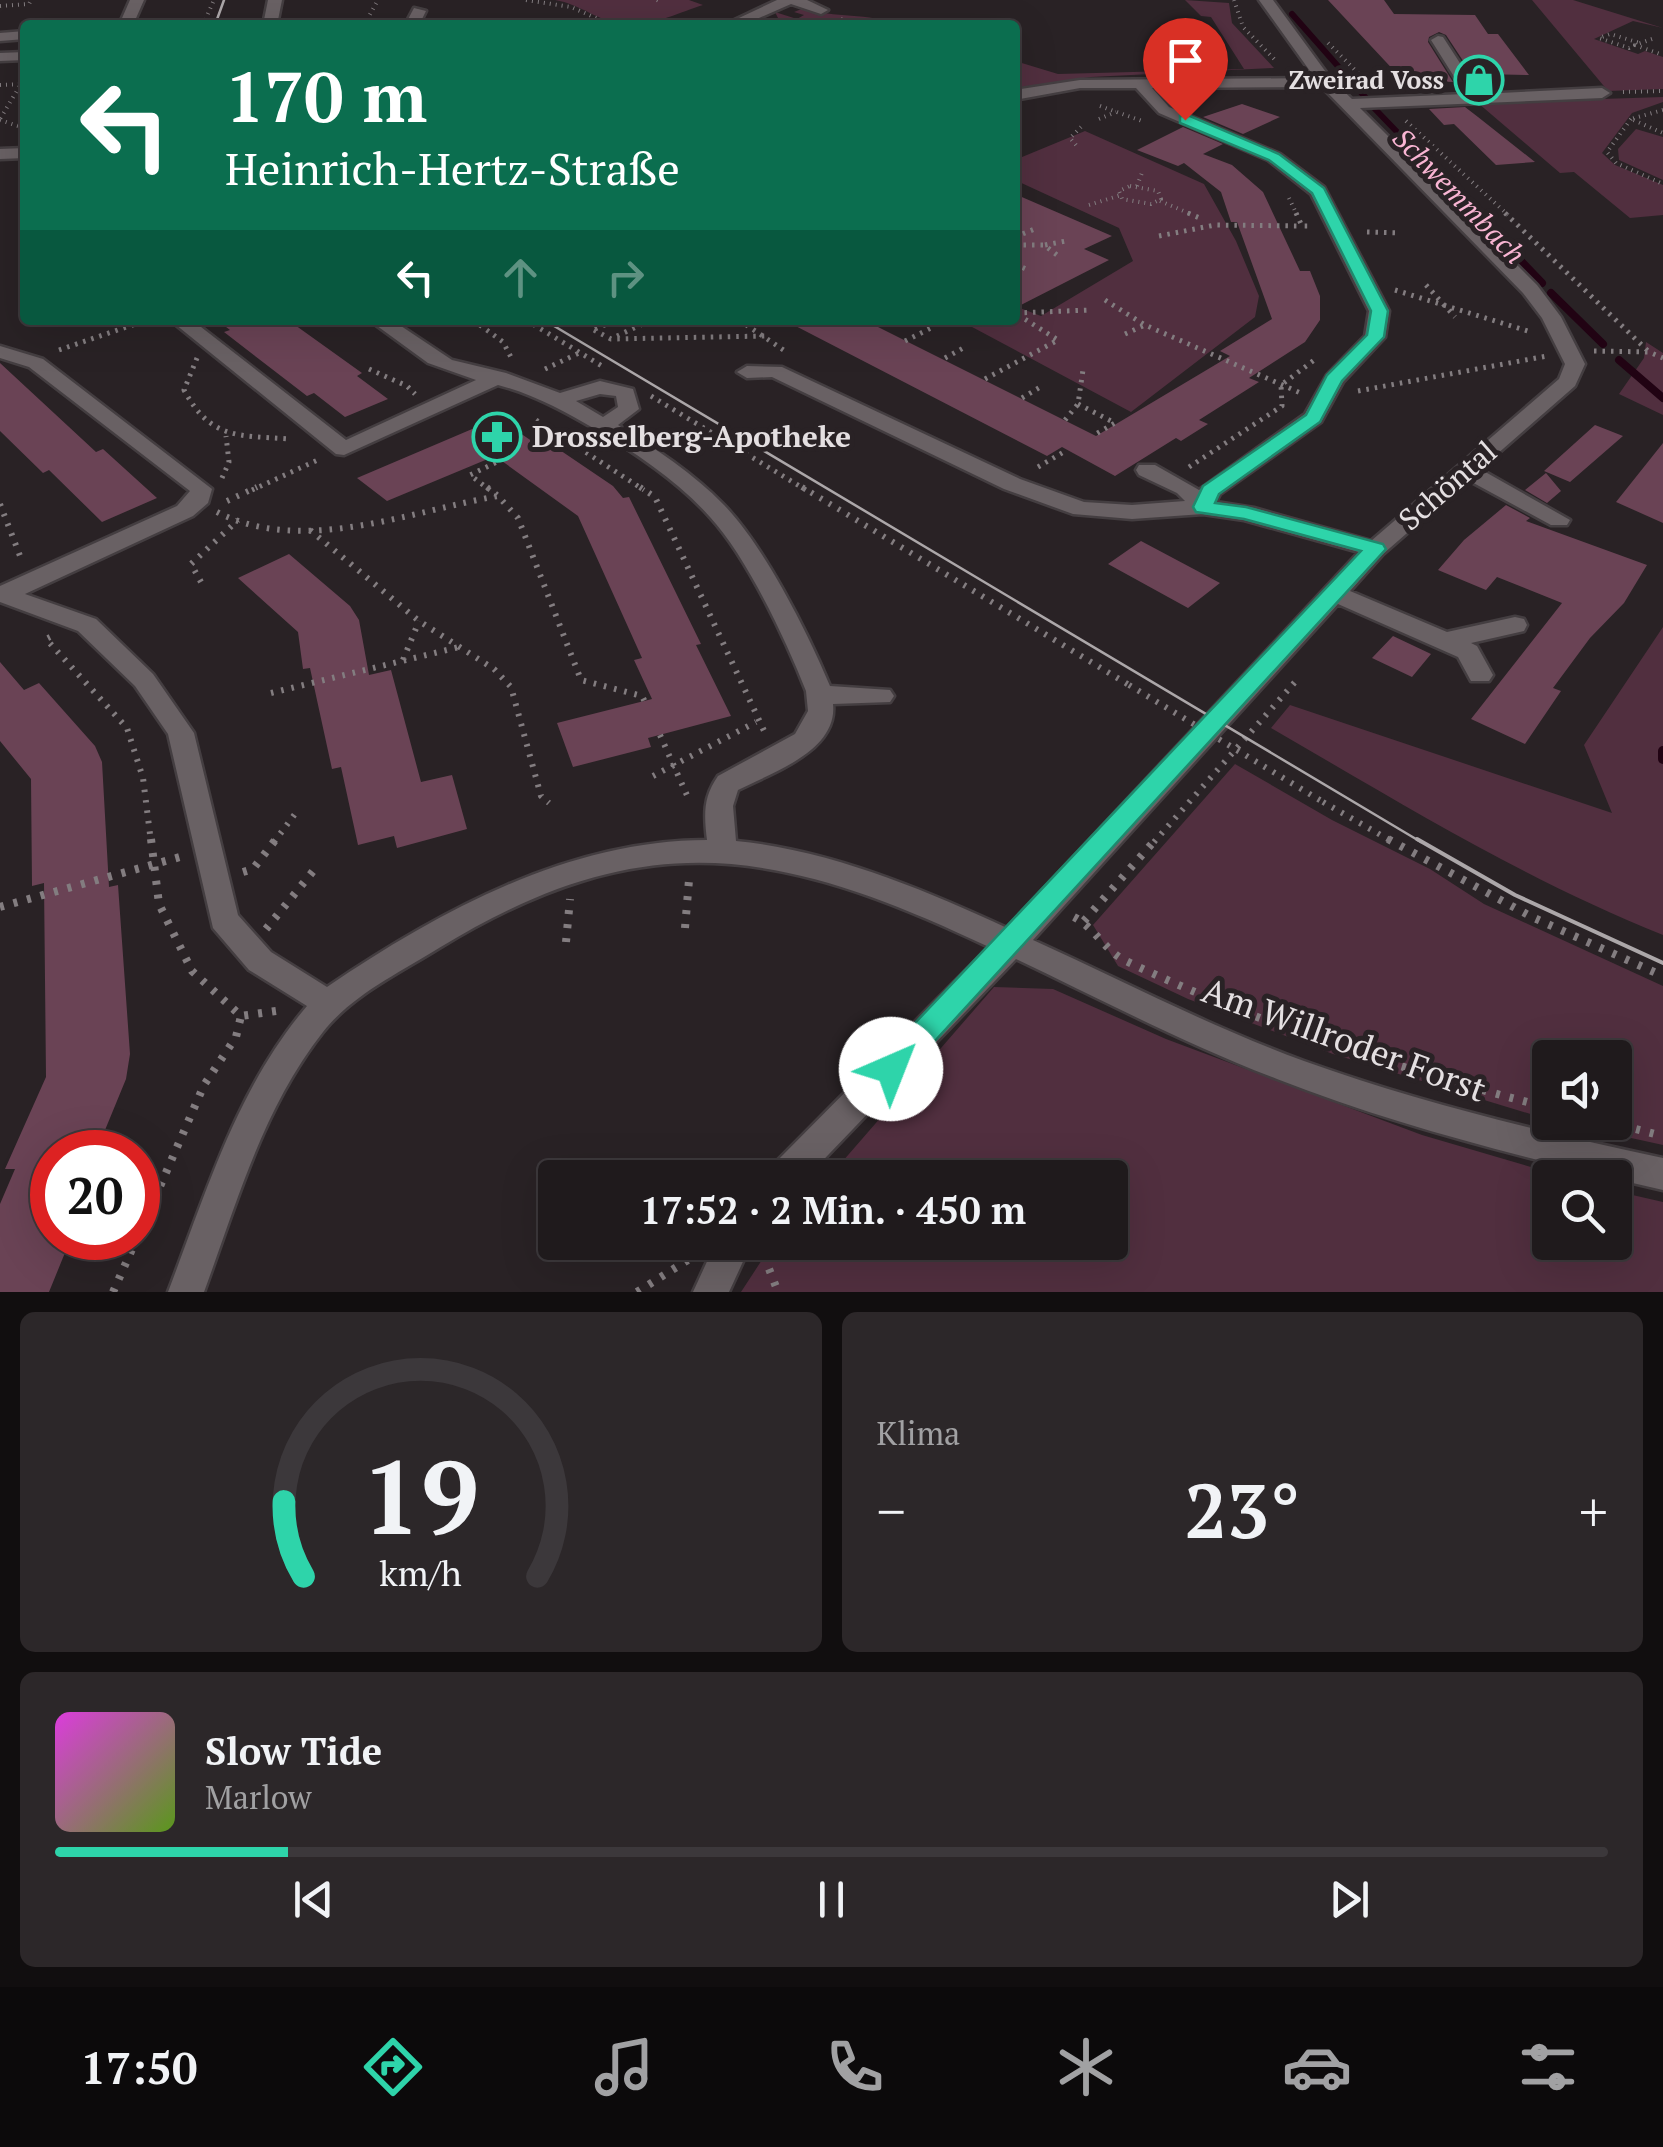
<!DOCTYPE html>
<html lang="de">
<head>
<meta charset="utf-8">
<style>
  body { margin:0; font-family:"PT Serif",serif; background:#2c2729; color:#f1f3f6; height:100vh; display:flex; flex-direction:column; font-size:38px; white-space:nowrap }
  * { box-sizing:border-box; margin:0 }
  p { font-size:32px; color:#a1a1a3 }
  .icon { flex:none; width:55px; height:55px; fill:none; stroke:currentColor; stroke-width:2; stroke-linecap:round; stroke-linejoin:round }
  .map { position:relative; height:1292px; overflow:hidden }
  .sheet { display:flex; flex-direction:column; gap:20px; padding:20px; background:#110e0f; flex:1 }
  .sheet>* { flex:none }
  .top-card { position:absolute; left:20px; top:20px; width:1000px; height:305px; border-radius:10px; box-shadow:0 10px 40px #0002,0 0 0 2px #3c383b; background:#0b6e4f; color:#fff; overflow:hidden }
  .controls { position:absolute; left:1532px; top:1040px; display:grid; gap:20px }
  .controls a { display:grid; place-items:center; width:100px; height:100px; border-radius:10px; background:#1f1a1c; box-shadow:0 10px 40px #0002,0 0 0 2px #3c383b; font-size:50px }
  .speed { position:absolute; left:30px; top:1130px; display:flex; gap:20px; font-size:50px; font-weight:700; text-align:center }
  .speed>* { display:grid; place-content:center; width:130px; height:130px; border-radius:50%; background:#1f1a1c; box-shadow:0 10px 40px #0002,0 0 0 2px #3c383b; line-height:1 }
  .speed .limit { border:15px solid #d22; background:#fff; color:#111 }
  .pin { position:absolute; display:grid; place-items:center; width:85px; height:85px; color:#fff; margin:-102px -42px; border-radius:50% 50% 50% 0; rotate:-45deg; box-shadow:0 0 10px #0007 }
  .pin .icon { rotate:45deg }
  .me { position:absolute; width:110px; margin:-55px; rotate:44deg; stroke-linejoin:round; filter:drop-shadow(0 0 8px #0008) }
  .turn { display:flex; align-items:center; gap:35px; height:210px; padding:0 40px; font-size:45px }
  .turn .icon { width:130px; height:130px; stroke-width:2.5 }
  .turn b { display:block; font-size:70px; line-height:85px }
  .lanes { display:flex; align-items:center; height:95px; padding:0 40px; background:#0003; justify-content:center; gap:50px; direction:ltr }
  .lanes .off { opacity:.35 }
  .big { font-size:75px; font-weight:600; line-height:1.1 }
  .sheet .tile { flex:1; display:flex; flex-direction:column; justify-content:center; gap:15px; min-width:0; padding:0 35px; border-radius:15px; background:#2c2729 }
  .sheet .dial { align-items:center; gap:0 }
  .dial svg { height:260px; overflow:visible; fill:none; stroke:#3c383b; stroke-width:7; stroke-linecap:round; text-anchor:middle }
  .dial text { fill:#f1f3f6; stroke:none }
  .song { display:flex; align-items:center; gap:30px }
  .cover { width:120px; height:120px; border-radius:15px; background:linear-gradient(135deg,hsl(300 70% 55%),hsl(90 70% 35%)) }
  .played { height:10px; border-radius:5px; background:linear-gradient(90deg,#2ed4aa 15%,#3c383b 15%) }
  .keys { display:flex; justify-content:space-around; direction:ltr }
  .heat { display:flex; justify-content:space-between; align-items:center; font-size:55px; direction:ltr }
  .sheet .tiles { flex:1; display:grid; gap:20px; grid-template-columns:1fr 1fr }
  .tile:last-child { grid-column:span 2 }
  .trip { position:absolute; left:538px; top:1160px; width:590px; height:100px; border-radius:10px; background:#1f1a1c; box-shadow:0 10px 40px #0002,0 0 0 2px #3c383b; font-weight:600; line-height:100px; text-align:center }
  .dock { display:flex; height:160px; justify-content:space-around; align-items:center; background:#0c0a0b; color:#a1a1a3 }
  .dock .icon { width:70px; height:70px }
  .dock .active { color:#2ed4aa }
  .dock b { font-size:45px; color:#f1f3f6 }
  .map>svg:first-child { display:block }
</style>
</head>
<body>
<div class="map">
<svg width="1663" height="1292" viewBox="0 0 1663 1292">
  <rect width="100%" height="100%" fill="#292225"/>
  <!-- green -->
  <path fill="#512f3f" d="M555 0H689L703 5C680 12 648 28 624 25 600 22 580 4 555 0Z
    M1185 0 1229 3 1232 23 1274 68 1091 77 1015 88V61L1058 74 1244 69 1211 17 1201 16Z
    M1532 0H1573L1663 28 1633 21 1594 39 1638 54 1645 51 1663 57V89L1608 91Z
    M804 8C835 19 867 12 900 25H791L779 20 775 12 797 19 804 15 794 12Z
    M1663 97V102L1632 113 1602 153 1615 165 1663 185V215L1630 218 1574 172 1560 173 1478 103Z
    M1636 129 1663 137V180L1619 160 1618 149Z
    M1085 131 1204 184 1236 241 1259 296 1255 317 1131 412 959 320H1015V306L1041 316 1133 261 1119 228 1015 180V160Z
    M1646 342 1663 353V415L1619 394 1644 358Z
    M1663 627V935C1525 880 1399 802 1271 728L1290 705 1612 813 1584 745Z
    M1235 764 1332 820 1430 869 1484 904 1663 986V1145L1563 1123 1615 1122V1058H1550V1120L1333 1054 1188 999 1118 966 1093 925Z
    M994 987 1053 989 1166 1039 1422 1135 1565 1177 1550 1178V1242H1615V1191L1663 1202V1292H741L773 1243 1110 1242V1178L829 1177Z"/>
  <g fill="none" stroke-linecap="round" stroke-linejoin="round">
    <!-- stream-far2 -->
    <path stroke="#210313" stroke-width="6" d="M1292 14 1366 98
      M1375 109 1477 215"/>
    <!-- stream-far1 -->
    <path stroke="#210313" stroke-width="8" d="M1475 213 1542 283
      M1551 293 1603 344
      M1619 360 1663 398"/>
    <!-- stream -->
    <path stroke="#210313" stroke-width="10" d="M1663 751V759"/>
  </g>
  <!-- building -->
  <path fill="#6a4355" d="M1328 0H1384L1394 14 1475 15 1488 34H1498L1529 75 1482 74 1487 82H1477L1446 35 1439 32 1429 37 1428 42 1453 82 1432 81 1444 91 1414 92Z
    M1242 104 1280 117 1243 134 1203 117Z
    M1465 107 1478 117 1535 162 1496 165 1454 124 1444 125 1429 109Z
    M1183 127 1223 144 1203 154 1232 165 1263 192 1300 271H1310L1320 296V320L1305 342 1249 378 1259 382 1199 420 1208 424 1181 441 1176 438 1115 476 1062 447 1047 456 784 320H864L1096 436 1230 356 1220 351 1272 319 1237 222H1231L1221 192 1184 163 1178 166 1137 150Z
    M1015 194 1112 236 1084 249 1109 260 1015 308Z
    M217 320H288L362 373 357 376 388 399 345 417 314 393 307 396 224 332 230 330Z
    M0 363 96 452 103 449 157 498 102 522 49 470 43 473 0 431Z
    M498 418 539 446 548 442 613 486 623 498 629 497 701 644 696 645 731 716 648 738 651 747 573 767 557 723 652 699 634 660 642 658 578 516 495 456 387 501 357 478Z
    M1595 425 1623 436 1570 482 1544 471Z
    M1663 443V523L1616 502Z
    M1546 473 1561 491 1547 503 1525 490Z
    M1506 505 1530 518 1526 521 1647 565 1624 603 1590 638 1553 688 1561 691 1525 744 1471 719 1562 603 1497 577 1486 590 1438 570 1464 540Z
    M1141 541 1220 583 1188 608 1108 564Z
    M289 554 350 606 359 620 369 675 391 670 421 782 452 775 467 829 397 848 394 836 358 845 341 767 332 769 310 668 303 669 298 632 238 578Z
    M1393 636 1431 654 1412 677 1372 658Z
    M0 662 24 690 39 683 95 746 102 762 109 887 118 885 130 1054 126 1079 96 1152H52V1238H71L49 1292H0V1204L15 1169H5L46 1077 44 883 32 886 31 779 0 741Z"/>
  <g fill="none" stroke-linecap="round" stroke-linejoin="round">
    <!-- minor casing -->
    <g stroke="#443e41" stroke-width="5">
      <path id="minor" d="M130 0H144L133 25H119Z
        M268 0H282L277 25H263Z
        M777 0H807L828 10 821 14 791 4 743 25H724Z
        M1259 0H1273L1331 79 1352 99 1465 94 1431 40 1438 36 1443 37 1480 94 1602 88 1610 93 1602 98 1360 108 1537 285 1561 317 1585 364 1575 386 1480 469 1570 520 1567 525H1551L1468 480 1383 554 1350 591 1447 632 1515 617 1524 619 1527 625 1524 631 1471 643 1477 646 1493 675 1489 681H1471L1458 657 1338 604 1033 940C1123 981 1211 1027 1304 1061 1421 1103 1542 1132 1663 1158V1190C1534 1160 1402 1128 1277 1079 1188 1045 1102 1000 1016 959L806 1178H766L771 1167 989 947C780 848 645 822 439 948 399 973 352 995 323 1032 263 1108 237 1202 204 1292H168C206 1193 237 1088 307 1006L249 970 213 928 168 734 135 686 78 631 0 602V586L177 506 190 491 29 367 0 358V346L43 359 212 489 208 503 193 516 25 594 96 619 153 674 194 733 238 915 271 952 327 987C439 911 569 840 707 840 704 815 703 797 718 776L795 734 808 711 806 691C786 640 747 557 710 517 678 481 636 453 595 429 564 411 533 394 498 385L344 455 336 454 170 320H192L346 440 476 380 428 363 369 320H392L452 360 506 373 560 393 600 381 633 389 639 409 618 425C656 449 693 473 724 505 764 546 808 633 830 686L890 690 894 696 890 702 833 704C838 751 771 773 738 790L733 806 736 841C829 850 923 889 1007 928L1359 552 1244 520 1203 514 1132 519 1073 514 1004 489 772 377 747 378 737 372 747 366 782 367 1020 479 1084 502 1132 505 1185 501 1177 493 1139 475 1136 470 1139 465H1155L1199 490 1305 414 1327 375 1365 336 1369 311 1311 194 1268 160 1159 113 1136 88H1080L1015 100V90L1080 80 1315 78ZM1322 87 1523 293 1542 318 1565 364 1559 379 1371 541 1254 508 1216 502 1220 494 1321 422 1343 382 1385 337 1389 311 1324 187 1280 154 1169 107 1152 88ZM600 394 616 396 618 407 603 417 576 401Z
        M414 8 426 11 419 25H405Z
        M25 31V39L0 41V33Z
        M25 52V60L0 61V53Z
        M25 148V158L0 159V149Z
        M716 1242H752L729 1292H693Z"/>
    </g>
    <!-- path-far3 -->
    <path stroke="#837d80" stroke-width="4" stroke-dasharray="1 5" stroke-linecap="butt" d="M526 0 571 7 612 25
      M657 0 661 2
      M1234 0 1243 27 1277 62
      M0 6 29 4 31 0
      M841 19 860 25
      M86 24 87 20
      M203 25 214 0
      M364 25 378 0
      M1652 39 1635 45 1663 55
      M1328 43 1369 84
      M1635 45 1629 48 1599 38 1610 34 1640 43
      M0 85 21 84 0 119
      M1623 92 1663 91
      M1100 106 1145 122
      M1663 110 1631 119 1663 133
      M1099 119 1116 112
      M1631 119 1607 152 1616 163 1663 184
      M0 120 18 126
      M1406 121 1508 215
      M1076 145 1070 138 1081 127
      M1130 186 1158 191 1161 199 1151 204 1122 199 1119 191Z
      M1137 186 1143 170
      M1289 198 1297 215
      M1160 201 1193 215
      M1089 205 1121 195"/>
    <!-- path-far2 -->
    <path stroke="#837d80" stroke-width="5" stroke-dasharray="2.5 6" stroke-linecap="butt" d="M1188 213 1202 219
      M1296 213 1302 226H1309
      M1505 213 1649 352
      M1367 232 1400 233
      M1159 236 1215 225 1302 226
      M1015 237 1037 228
      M1015 245H1044L1057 255
      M1045 245 1066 241
      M1015 264 1028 270
      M1426 285 1455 317
      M1395 290 1531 332
      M1105 300 1145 325 1303 394
      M1016 313 1091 310
      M473 320 503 342 513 361
      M526 320 602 366
      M739 320 785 351
      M868 322 872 320
      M343 326 346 320
      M595 329 616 320
      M594 330 611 339 766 336
      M1125 334 1145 325
      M617 336 651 320
      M905 341 931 328
      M59 350 147 320
      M1594 351 1649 352 1663 358
      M197 358 184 390C211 440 238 435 289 439
      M945 358 967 346
      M369 369 407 386 415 394
      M545 369 579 353
      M985 379 1058 340 1015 313
      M1358 391 1547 356
      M651 396 806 490
      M1022 398 1042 386
      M1078 404 1115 423 1094 435
      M536 420 644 490
      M1065 420 1078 404 1083 370
      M535 443 556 433
      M1038 467 1067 450
      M1189 467 1282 406 1281 385 1317 358
      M222 478 229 462 226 436
      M252 490 320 459
      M490 490 470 475 501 460"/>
    <!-- path-far1 -->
    <path stroke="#837d80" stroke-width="6" stroke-dasharray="2.5 8" stroke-linecap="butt" d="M487 487 497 495
      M640 487 655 497 765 733
      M802 487 1129 685
      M227 501 257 487
      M0 504 22 561
      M217 512C302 556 411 511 498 496L518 518 581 680 642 696 646 704
      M310 530 419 621 494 669 511 687 541 796 549 803
      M201 582 191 564 238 520
      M50 637 46 639 127 728 143 778 151 842
      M403 660 419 621
      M271 693 459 647
      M660 735 690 802
      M653 776 756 722
      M1323 802 1393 842
      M274 842 298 810
      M1154 842 1295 682"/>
    <!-- path -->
    <path stroke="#837d80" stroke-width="8" stroke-dasharray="4 10" stroke-linecap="butt" d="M151 839 159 904 192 971 241 1016 283 1010
      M1388 839 1532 917 1663 976
      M243 872 253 869 276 839
      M0 907 180 857
      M1074 917C1095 928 1105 951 1126 961 1260 1025 1406 1071 1550 1108
      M1084 921 1156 839
      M685 928 689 880
      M266 929 314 870
      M566 942 570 899
      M1609 1122 1663 1136
      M138 1237 204 1085 236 1037 241 1016
      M764 1256 778 1292
      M113 1292 137 1238
      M637 1292 691 1258"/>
    <!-- minor -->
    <use href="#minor" fill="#696164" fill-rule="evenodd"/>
    <!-- tram-far1 -->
    <path stroke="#aca7a9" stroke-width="2.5" d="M215 25 224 0
      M544 320 1421 842"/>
    <!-- tram -->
    <path stroke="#aca7a9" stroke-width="4" d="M1417 839 1515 895 1663 963"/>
    <!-- path-bridge -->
    <path stroke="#837d80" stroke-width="6" stroke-dasharray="2.5 8" stroke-linecap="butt" d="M1129 685 1323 802"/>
  </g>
  <!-- route -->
  <path fill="#2ed4aa" stroke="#1e8a6e" stroke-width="2.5" d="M1180 116H1190L1279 154 1324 188 1388 311 1384 337 1342 381 1320 422 1219 494 1215 503 1246 507 1383 544 1386 549 901 1078 891 1081 880 1078 876 1069 880 1060 1361 551 1244 519 1196 512 1193 507 1203 486 1306 415 1327 375 1367 335 1371 311 1312 193 1269 160 1180 123Z"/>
  <!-- icons -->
  <defs>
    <g id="shop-ring" transform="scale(2.5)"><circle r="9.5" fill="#292225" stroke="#2ed4aa" stroke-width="1.5"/><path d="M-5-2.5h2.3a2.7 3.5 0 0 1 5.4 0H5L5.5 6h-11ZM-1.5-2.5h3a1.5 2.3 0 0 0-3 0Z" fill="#2ed4aa"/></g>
    <g id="pharmacy-ring" transform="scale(2.5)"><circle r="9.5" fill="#292225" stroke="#2ed4aa" stroke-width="1.5"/><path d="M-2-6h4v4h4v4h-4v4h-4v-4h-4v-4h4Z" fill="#2ed4aa"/></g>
  </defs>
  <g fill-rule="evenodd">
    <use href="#shop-ring" x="1479" y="80"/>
    <use href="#pharmacy-ring" x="497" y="437"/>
  </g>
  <g text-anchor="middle" stroke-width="10" stroke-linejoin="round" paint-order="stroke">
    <!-- far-poi labels -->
    <g font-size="25" font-weight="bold" fill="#e4dfe1" stroke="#292225" text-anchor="end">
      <text x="1444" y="89">Zweirad Voss</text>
    </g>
    <!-- far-water labels -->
    <g font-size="28" font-style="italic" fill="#f9b5d3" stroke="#292225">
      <text transform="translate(1459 196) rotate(46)" y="10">Schwemmbach</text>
    </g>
    <!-- poi labels -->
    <g font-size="30" font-weight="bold" fill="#e4dfe1" stroke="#292225" text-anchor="start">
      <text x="532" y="447">Drosselberg-Apotheke</text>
    </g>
    <!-- street labels -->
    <g font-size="30" fill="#e4dfe1" stroke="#292225">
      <text transform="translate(1448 486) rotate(-41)" y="10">Schöntal</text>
    </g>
    <!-- near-street labels -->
    <g font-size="35" fill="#e4dfe1" stroke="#292225">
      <text transform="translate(1344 1040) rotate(20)" y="12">Am Willroder Forst</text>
    </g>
  </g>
</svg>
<div class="controls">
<a><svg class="icon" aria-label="sound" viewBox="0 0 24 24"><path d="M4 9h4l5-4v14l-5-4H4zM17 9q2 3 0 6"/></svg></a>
<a><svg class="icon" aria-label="search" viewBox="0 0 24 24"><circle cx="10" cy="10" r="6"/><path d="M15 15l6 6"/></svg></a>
</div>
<div class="speed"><div class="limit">20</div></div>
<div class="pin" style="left:1185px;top:120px;background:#d93025"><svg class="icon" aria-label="arrive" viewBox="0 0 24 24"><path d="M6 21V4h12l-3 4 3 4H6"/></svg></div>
<svg class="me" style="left:891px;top:1069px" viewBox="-20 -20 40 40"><circle r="19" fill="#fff"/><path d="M0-13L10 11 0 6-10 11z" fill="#2ed4aa"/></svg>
<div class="trip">17:52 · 2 Min. · 450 m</div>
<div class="top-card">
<div class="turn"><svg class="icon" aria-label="left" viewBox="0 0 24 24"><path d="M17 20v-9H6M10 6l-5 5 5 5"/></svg><div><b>170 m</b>Heinrich-Hertz-Straße</div></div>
<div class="lanes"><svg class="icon" aria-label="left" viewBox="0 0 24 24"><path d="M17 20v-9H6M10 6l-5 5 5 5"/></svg><svg class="icon off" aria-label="ahead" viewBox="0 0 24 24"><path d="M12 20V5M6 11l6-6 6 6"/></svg><svg class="icon off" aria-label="right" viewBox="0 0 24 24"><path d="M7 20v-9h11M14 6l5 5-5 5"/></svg></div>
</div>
</div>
<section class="sheet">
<div class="tiles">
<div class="tile dial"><svg viewBox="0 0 100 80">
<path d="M14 69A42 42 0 1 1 86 69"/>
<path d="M14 69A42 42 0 0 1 8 46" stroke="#2ed4aa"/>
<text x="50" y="56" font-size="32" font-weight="700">19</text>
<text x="50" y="72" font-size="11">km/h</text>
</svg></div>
<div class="tile"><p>Klima</p>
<div class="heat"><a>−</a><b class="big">23°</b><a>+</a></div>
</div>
<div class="tile">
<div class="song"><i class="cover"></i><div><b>Slow Tide</b><p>Marlow</p></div></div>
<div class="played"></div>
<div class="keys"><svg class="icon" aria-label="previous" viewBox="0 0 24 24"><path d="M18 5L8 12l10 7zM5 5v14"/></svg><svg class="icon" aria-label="pause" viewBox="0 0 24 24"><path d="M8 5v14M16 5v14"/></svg><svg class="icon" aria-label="next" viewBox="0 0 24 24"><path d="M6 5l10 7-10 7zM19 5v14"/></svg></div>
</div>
</div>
</section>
<nav class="dock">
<b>17:50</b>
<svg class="icon active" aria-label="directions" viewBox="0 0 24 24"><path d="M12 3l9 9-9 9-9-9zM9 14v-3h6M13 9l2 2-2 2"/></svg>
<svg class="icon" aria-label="music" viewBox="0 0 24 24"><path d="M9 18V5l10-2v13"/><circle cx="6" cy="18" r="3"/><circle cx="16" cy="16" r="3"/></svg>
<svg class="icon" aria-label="phone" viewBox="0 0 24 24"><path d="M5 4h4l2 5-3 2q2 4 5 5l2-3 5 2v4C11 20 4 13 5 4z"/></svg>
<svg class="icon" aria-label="climate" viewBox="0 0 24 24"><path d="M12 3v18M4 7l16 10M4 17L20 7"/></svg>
<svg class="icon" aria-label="car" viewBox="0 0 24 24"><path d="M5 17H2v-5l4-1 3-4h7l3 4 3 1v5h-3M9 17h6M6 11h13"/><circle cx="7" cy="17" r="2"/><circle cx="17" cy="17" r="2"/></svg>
<svg class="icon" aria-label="filters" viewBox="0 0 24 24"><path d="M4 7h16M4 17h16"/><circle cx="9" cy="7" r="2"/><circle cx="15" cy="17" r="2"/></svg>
</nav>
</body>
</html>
